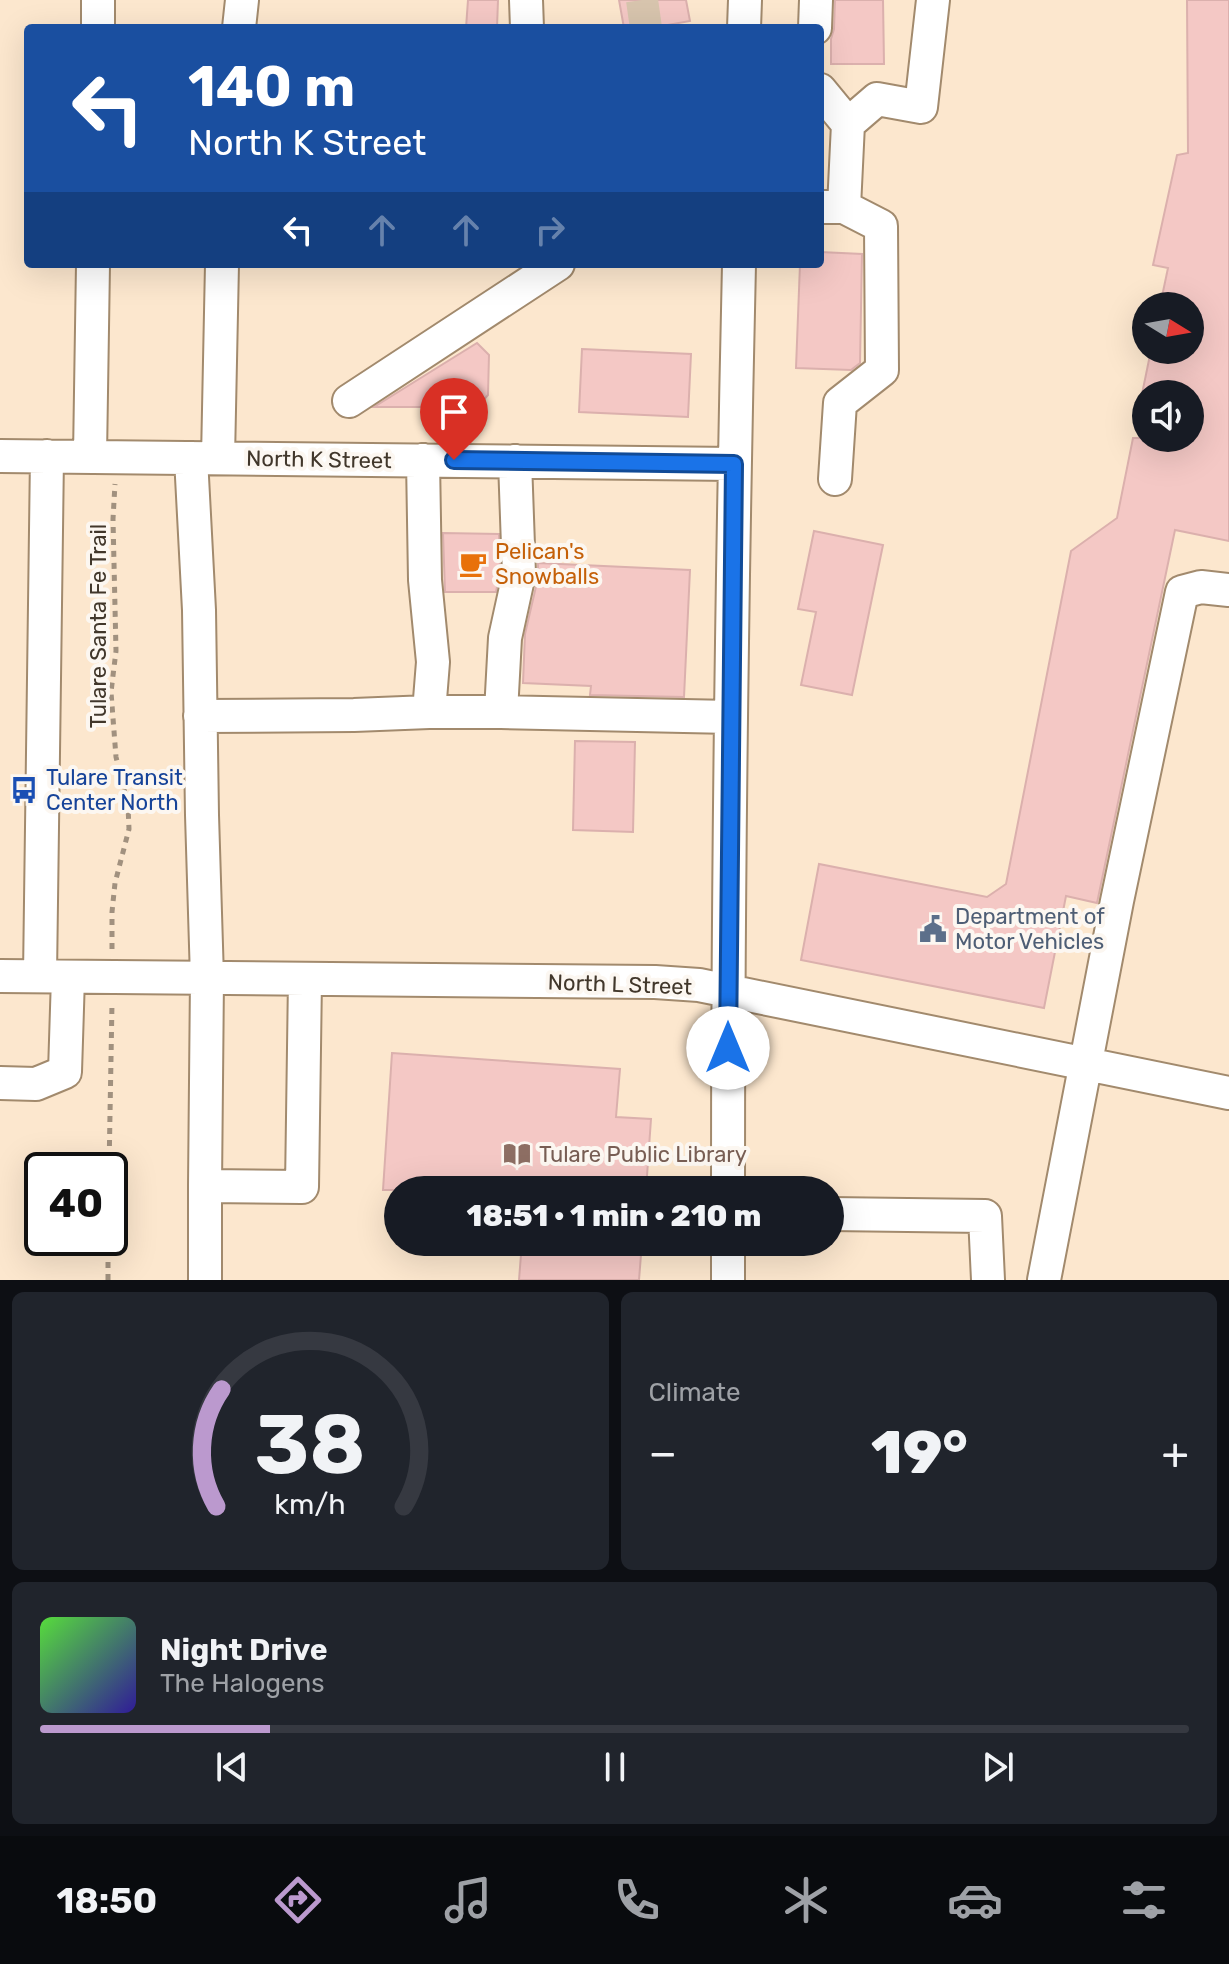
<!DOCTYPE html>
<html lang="en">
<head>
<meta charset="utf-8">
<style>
  body { margin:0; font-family:Rubik,sans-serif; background:#20242c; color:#f1f3f6; height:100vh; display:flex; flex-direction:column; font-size:30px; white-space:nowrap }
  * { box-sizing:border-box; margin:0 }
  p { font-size:26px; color:#9ea1a6 }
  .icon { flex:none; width:44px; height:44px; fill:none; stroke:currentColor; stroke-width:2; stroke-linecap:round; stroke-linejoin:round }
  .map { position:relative; height:1280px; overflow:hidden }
  .sheet { display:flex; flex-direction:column; gap:12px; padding:12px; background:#0d0f14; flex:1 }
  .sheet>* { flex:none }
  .banner { position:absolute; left:24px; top:24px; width:800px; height:244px; border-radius:8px; box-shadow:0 8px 32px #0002; background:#1a4fa0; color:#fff; overflow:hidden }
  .needle { width:52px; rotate:101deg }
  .fabs { position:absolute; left:1132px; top:292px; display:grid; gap:16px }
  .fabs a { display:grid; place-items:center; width:72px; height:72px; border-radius:50%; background:#171b24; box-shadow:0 8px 32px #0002; font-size:40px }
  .speed { position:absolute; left:24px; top:1152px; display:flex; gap:16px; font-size:40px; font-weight:700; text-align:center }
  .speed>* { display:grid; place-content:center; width:104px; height:104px; border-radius:50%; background:#171b24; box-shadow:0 8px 32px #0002; line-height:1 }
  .speed .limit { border:4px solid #111; border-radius:12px; background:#fff; color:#111 }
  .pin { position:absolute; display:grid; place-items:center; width:68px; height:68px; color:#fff; margin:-82px -34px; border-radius:50% 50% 50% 0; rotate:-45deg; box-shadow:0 0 8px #0007 }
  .pin .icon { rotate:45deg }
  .me { position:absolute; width:88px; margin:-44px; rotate:0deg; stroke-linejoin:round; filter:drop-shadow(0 0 6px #0008) }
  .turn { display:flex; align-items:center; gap:28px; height:168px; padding:0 32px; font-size:36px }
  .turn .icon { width:104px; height:104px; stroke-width:2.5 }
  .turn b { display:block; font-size:56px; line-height:68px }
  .lanes { display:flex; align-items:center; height:76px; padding:0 32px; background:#0003; justify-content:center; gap:40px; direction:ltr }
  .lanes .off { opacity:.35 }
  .big { font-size:60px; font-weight:800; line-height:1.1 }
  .sheet .tile { flex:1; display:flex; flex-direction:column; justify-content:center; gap:12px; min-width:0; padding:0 28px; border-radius:12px; background:#20242c }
  .sheet .dial { align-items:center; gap:0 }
  .dial svg { height:208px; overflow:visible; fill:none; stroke:#363941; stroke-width:7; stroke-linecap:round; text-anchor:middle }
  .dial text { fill:#f1f3f6; stroke:none }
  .song { display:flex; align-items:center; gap:24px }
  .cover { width:96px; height:96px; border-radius:12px; background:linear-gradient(135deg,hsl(110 70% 55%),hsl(250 70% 35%)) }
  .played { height:8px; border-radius:4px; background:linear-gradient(90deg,#bb99ce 20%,#363941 20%) }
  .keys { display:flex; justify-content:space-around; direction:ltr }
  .heat { display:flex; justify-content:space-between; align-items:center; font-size:44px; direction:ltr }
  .sheet .tiles { flex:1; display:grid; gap:12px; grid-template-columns:1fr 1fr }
  .tile:last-child { grid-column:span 2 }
  .trip { position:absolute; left:384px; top:1176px; width:460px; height:80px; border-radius:40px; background:#171b24; box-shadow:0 8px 32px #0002; font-weight:800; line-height:80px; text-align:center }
  .tab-bar { display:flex; height:128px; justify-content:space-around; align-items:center; background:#090b0e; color:#9ea1a6 }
  .tab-bar .icon { width:56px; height:56px }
  .tab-bar .active { color:#bb99ce }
  .tab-bar b { font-size:36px; color:#f1f3f6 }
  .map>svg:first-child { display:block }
</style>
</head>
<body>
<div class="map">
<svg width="1229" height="1280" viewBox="0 0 1229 1280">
  <rect width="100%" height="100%" fill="#fce7ce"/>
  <!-- building -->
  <path fill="#f4c8c5" stroke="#dbb0ad" stroke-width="2" d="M468 0H498L497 28H466Z
    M619 0H686L690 21 651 28H624Z
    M835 0H883L884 64H831V39L834 29Z
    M1187 0H1229V541L1175 530 1097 903 1066 896 1044 1008 801 960 819 864 987 897 1006 884 1071 551 1117 518 1133 438H1190V394H1142L1151 350H1190V306H1160L1168 268 1153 265 1177 155 1188 153Z
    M820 252 862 254 860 363 851 370 796 368 800 264H820Z
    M477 343 489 355 488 395 477 407H374Z
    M582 349 691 354 688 417 579 412Z
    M814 531 883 545 852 695 801 685 816 612 798 609Z
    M443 533 499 534 500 572 496 592H445Z
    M538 563 690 570 684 697 590 695 591 686 523 683 525 634 538 578Z
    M575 741 635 742 633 832 573 830Z
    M392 1053 620 1069 616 1117 651 1119 646 1190H383Z
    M522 1242H642L639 1280H519Z"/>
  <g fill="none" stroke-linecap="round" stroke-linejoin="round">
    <!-- minor-tunnel -->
    <path stroke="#d7c4ad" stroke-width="32" stroke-dasharray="32 16" stroke-linecap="butt" d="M642 0 646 28"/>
    <!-- minor casing -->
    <g stroke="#a28a6d" stroke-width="36">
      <path id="minor" d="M526 0 527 28
        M98 28V0
        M239 28 242 0
        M744 28 745 0
        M815 28 816 0
        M820 90 848 124
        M820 207H844L881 226 882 370 840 403 835 479
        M844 207 848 124 877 99 921 107 933 0
        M349 401 558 264
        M0 456 734 464
        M90 456 93 264
        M191 458 199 610 202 815 207 978 205 1186 302 1187 305 979
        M218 458 222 264
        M429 712H501L505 638 519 574 515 461
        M501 712 731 717
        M200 716 354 715 429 712 433 662 425 580 423 460
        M0 976 655 982 699 985 1229 1093
        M40 976 47 456
        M0 1083 36 1084 65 1072 68 977
        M728 1190C728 881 732 573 739 264
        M830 1214 985 1216 988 1280
        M205 1280V1186
        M728 1280V1242
        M1044 1280 1117 901 1182 592 1201 587 1229 590"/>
    </g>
    <!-- path -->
    <path stroke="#a1917f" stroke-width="5" stroke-dasharray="6 6" stroke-linecap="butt" d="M112 949V912L115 883 129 829 128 806 116 757 111 692 116 651 113 519 115 484
      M109 1170 112 1003
      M108 1280V1238"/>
    <!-- minor -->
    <use href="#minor" stroke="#fff" stroke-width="32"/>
  </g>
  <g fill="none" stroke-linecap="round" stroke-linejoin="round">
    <!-- route casing -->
    <g stroke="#114b97" stroke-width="20">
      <path id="route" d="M454 460 734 464 728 1048"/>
    </g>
    <!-- route -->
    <use href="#route" stroke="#1a73e8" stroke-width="14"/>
  </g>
  <!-- icons -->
  <defs>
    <g id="cafe-bare" transform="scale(2.16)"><path d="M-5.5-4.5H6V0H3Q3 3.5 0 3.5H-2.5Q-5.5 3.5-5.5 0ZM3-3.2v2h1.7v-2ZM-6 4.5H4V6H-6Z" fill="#e8710a" stroke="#fcf7f1" stroke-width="2.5" paint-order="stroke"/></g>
    <g id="bus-bare" transform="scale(2.16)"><path d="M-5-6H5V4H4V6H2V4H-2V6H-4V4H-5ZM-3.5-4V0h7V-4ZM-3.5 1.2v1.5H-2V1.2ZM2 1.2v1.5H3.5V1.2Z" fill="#1a4fb4" stroke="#fcf7f1" stroke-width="2.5" paint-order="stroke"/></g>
    <g id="civic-bare" transform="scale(2.16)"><path d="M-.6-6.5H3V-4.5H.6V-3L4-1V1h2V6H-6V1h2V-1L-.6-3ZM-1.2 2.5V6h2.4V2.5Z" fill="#5c6f8a" stroke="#fcf7f1" stroke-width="2.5" paint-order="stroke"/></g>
    <g id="library-bare" transform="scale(2.16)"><path d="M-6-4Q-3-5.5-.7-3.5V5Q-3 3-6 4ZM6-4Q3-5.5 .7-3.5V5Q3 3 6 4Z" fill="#8d6e63" stroke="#fcf7f1" stroke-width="2.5" paint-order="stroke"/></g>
  </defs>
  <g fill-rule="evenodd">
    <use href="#cafe-bare" x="473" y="564"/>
    <use href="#bus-bare" x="24" y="790"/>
    <use href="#civic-bare" x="933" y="929"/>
    <use href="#library-bare" x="517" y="1154"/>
  </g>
  <g text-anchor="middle" stroke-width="8" stroke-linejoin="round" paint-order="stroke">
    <!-- street labels -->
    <g font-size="22" fill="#41372b" stroke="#fcf7f1">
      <text transform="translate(319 459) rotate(1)" y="8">North K Street</text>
      <text transform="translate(98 626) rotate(-90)" y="8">Tulare Santa Fe Trail</text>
      <text transform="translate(620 984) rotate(2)" y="8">North L Street</text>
    </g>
    <!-- food labels -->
    <g font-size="22" fill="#c56008" stroke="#fcf7f1" text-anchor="start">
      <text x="495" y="559">Pelican's<tspan x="495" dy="25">Snowballs</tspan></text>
    </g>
    <!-- transit labels -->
    <g font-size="22" fill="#164399" stroke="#fcf7f1" text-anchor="start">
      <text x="46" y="785">Tulare Transit<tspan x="46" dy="25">Center North</tspan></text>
    </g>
    <!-- service labels -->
    <g font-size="22" fill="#4e5e75" stroke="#fcf7f1" text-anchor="start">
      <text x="955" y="924">Department of<tspan x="955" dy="25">Motor Vehicles</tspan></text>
    </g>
    <!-- education labels -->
    <g font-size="22" fill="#785e54" stroke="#fcf7f1" text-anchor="start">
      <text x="539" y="1162">Tulare Public Library</text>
    </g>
  </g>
</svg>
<div class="fabs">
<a><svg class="needle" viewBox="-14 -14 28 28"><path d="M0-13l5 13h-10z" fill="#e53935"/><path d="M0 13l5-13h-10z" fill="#9ea1a6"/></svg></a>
<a><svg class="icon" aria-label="sound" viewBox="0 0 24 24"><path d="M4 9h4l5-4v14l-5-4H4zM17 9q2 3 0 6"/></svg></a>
</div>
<div class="speed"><div class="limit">40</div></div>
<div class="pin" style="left:454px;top:460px;background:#d93025"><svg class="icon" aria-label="arrive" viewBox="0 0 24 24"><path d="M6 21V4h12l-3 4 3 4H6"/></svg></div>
<svg class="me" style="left:728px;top:1048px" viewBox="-20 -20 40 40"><circle r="19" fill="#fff"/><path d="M0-13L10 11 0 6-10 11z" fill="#1a73e8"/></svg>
<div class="trip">18:51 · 1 min · 210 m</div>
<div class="banner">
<div class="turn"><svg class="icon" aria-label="left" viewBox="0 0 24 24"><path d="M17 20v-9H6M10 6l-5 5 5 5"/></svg><div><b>140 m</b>North K Street</div></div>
<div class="lanes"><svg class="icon" aria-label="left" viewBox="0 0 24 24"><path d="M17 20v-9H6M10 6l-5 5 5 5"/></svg><svg class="icon off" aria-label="ahead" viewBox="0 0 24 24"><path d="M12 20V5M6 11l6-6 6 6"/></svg><svg class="icon off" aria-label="ahead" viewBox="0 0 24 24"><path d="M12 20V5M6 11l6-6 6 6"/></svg><svg class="icon off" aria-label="right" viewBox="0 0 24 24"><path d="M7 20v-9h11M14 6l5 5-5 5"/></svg></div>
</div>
</div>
<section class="sheet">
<div class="tiles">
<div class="tile dial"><svg viewBox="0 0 100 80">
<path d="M14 69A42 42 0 1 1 86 69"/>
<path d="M14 69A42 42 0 0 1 16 24" stroke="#bb99ce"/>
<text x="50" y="56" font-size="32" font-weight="700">38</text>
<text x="50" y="72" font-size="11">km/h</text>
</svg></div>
<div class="tile"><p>Climate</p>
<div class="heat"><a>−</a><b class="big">19°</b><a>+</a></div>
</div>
<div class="tile">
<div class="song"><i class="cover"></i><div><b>Night Drive</b><p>The Halogens</p></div></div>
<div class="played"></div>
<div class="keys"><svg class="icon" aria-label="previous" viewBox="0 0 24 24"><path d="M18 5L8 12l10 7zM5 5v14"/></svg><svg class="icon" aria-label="pause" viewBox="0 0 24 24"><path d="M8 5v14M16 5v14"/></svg><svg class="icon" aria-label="next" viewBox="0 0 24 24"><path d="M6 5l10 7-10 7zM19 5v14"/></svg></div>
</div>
</div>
</section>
<nav class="tab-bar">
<b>18:50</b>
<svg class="icon active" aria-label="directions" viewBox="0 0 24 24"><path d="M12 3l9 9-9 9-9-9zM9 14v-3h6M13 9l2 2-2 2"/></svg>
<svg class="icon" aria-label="music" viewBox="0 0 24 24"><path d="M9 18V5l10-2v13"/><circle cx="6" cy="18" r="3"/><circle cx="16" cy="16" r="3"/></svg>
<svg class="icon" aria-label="phone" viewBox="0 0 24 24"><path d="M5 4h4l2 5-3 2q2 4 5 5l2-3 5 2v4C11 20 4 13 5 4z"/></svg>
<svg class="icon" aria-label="climate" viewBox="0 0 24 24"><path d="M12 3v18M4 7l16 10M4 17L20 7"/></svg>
<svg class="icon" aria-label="car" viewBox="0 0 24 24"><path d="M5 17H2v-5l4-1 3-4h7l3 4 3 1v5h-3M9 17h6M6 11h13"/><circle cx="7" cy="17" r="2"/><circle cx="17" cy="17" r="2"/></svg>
<svg class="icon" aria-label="filters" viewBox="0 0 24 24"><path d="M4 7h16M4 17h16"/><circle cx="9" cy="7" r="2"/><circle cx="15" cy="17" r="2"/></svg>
</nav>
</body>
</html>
